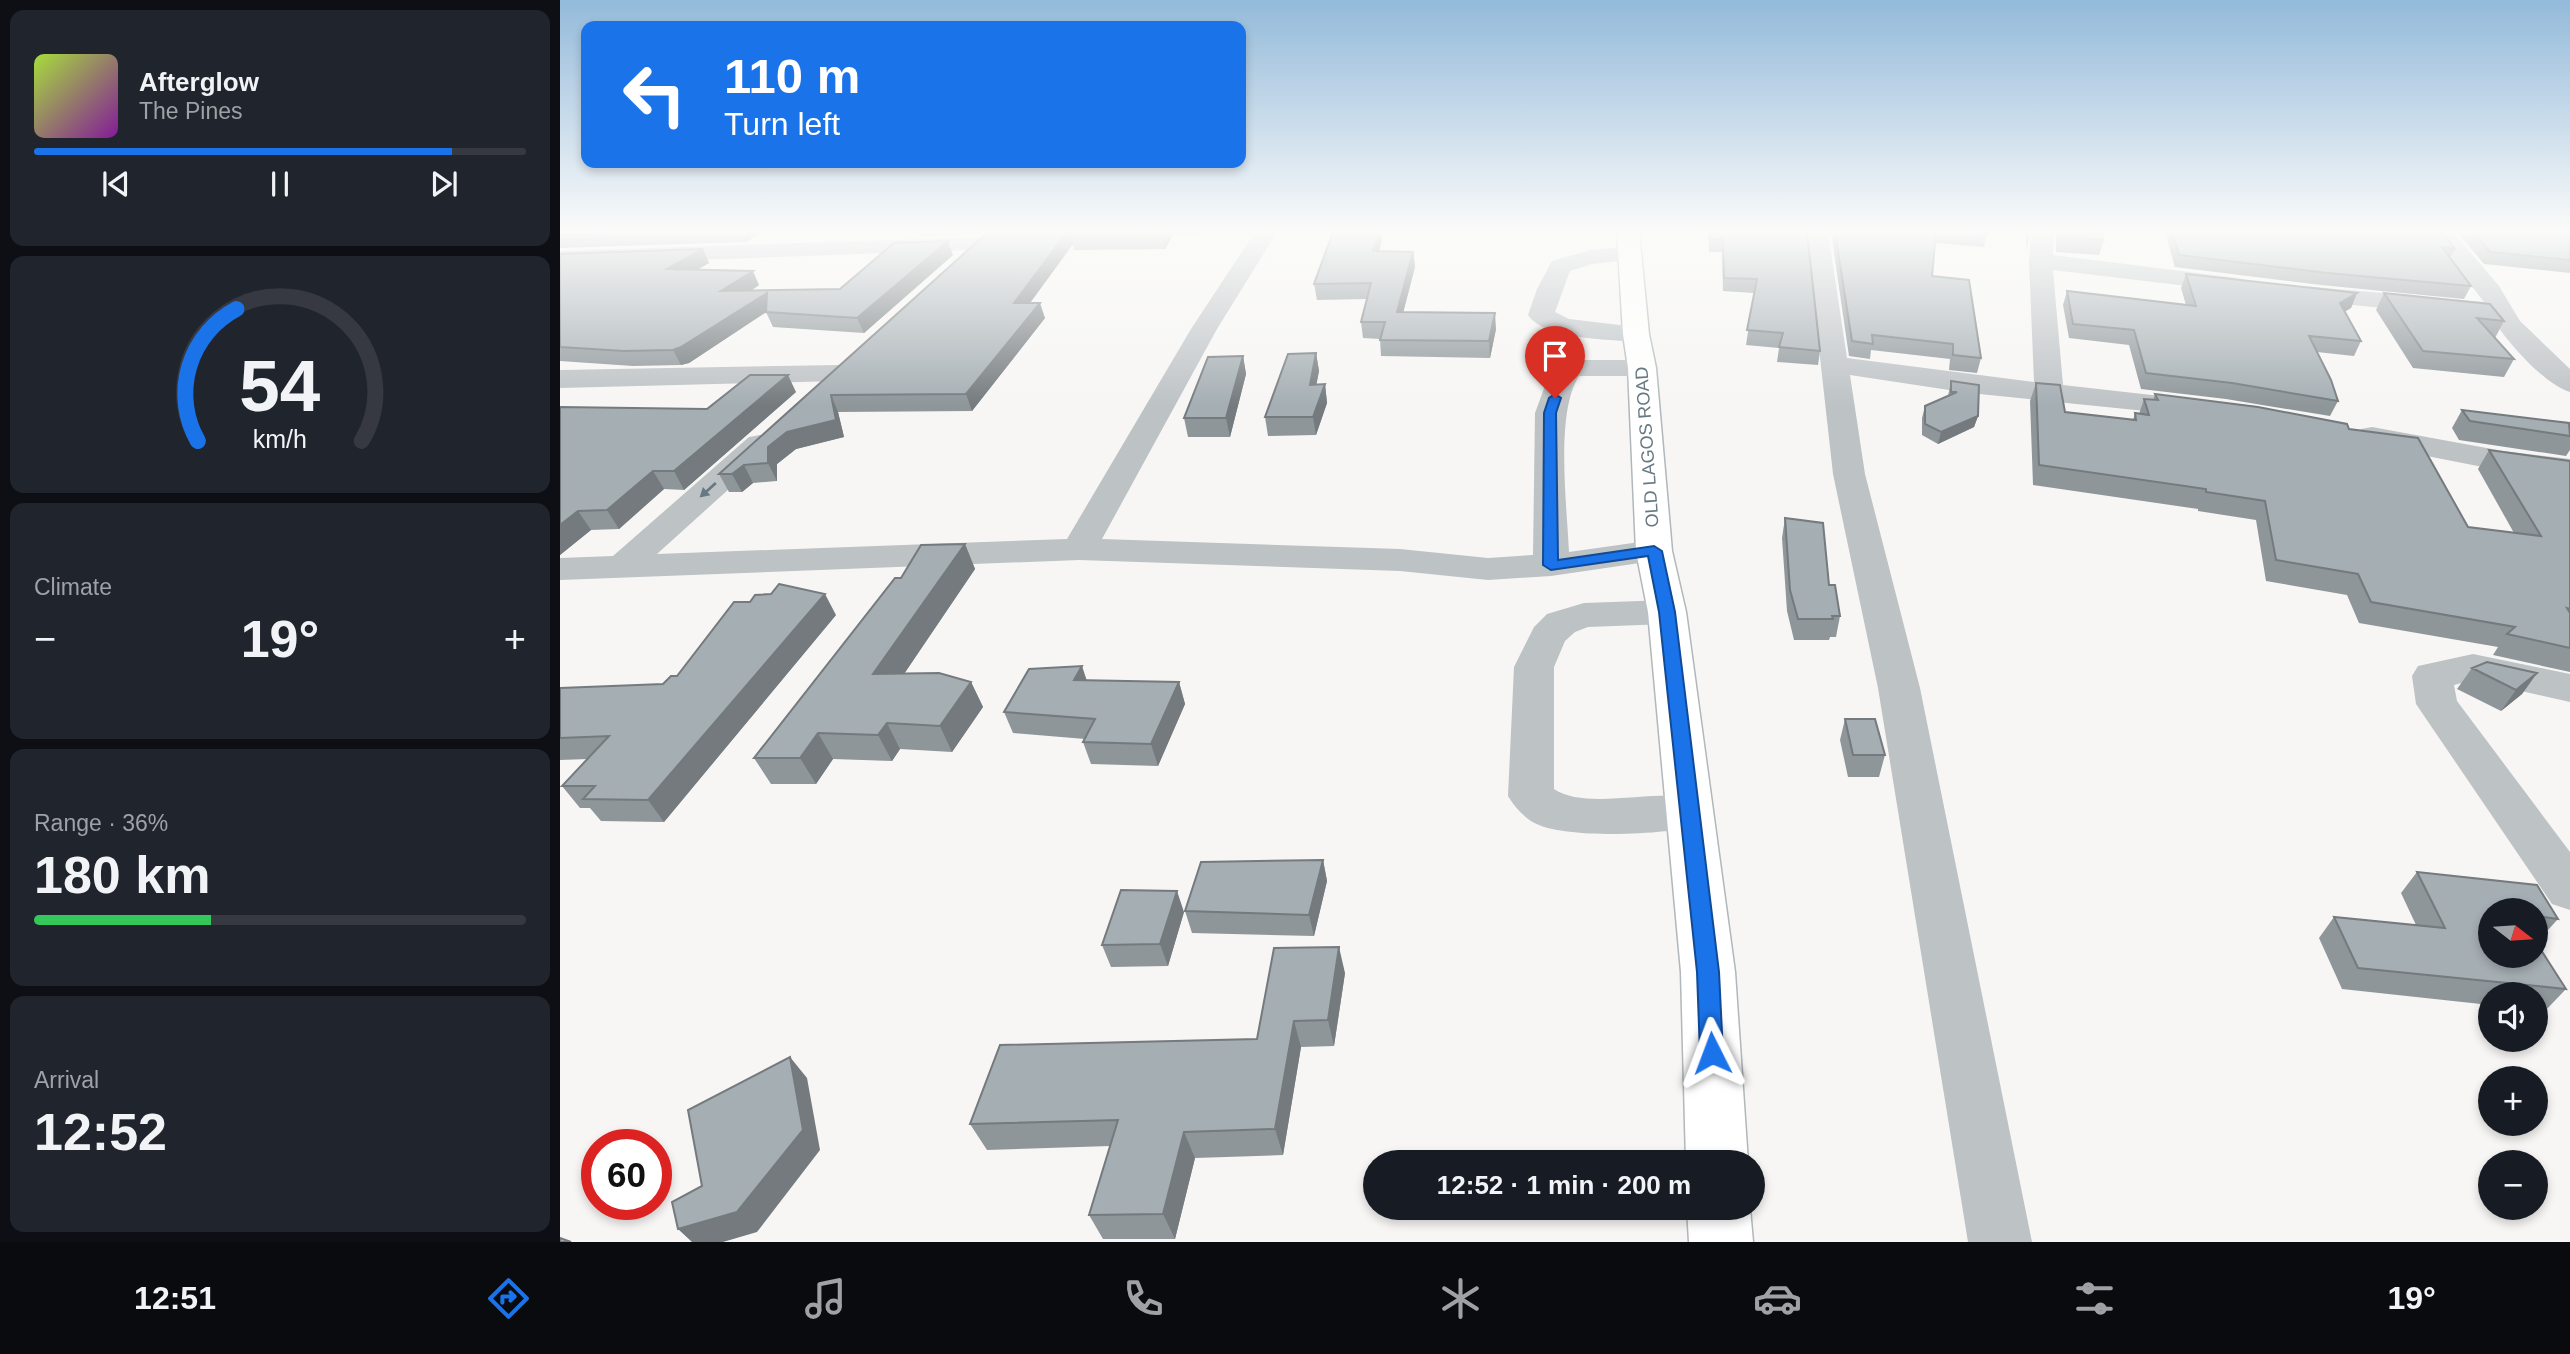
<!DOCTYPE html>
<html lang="en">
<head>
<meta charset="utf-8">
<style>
  body { margin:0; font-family:Helvetica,sans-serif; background:#20242c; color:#f1f3f6; height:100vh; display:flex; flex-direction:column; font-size:26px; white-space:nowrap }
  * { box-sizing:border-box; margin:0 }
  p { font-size:23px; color:#9ea1a6 }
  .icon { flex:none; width:38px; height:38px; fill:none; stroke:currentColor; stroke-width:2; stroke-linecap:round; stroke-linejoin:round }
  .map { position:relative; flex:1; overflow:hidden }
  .sheet { display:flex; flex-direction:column; gap:10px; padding:10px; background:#0d0f14; width:560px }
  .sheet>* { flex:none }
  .top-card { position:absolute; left:21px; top:21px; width:665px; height:147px; border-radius:14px; box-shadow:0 4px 10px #0003; background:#1a73e8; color:#fff; overflow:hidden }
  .needle { width:46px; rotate:107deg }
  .fabs { position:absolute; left:1918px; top:898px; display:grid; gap:14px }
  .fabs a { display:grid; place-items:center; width:70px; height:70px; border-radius:50%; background:#171b24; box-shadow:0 4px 10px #0003; font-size:35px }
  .speed { position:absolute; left:21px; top:1129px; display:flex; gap:14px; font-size:35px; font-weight:700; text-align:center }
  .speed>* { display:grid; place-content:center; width:91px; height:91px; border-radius:50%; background:#171b24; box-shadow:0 4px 10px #0003; line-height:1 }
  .speed .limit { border:10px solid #d22; background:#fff; color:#111 }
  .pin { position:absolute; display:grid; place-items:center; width:60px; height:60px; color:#fff; margin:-72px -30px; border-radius:50% 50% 50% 0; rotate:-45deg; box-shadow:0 0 7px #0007 }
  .pin .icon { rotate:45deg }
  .me { position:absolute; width:77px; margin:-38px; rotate:357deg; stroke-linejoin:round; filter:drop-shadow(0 0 5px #0008) }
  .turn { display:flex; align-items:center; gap:24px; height:147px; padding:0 28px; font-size:32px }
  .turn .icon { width:91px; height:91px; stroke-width:2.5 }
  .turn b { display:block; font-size:49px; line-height:60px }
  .big { font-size:52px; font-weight:700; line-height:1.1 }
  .sheet .tile { flex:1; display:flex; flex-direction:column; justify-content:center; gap:10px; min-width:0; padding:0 24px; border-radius:14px; background:#20242c }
  .sheet .dial { align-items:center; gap:0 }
  .dial svg { height:182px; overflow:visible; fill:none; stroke:#363941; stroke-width:7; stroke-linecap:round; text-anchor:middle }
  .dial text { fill:#f1f3f6; stroke:none }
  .song { display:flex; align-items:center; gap:21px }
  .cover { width:84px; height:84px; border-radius:10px; background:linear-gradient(135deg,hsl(80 70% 55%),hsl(290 70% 35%)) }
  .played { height:7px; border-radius:4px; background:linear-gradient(90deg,#1a73e8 85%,#363941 85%) }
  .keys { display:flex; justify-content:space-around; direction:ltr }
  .heat { display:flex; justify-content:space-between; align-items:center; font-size:38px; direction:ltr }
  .charge { height:10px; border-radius:5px; background:linear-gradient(90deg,#34c759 36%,#363941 0) }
  .trip { position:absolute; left:803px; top:1150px; width:402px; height:70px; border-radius:35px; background:#171b24; box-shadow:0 4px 10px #0003; font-weight:700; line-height:70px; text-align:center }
  .tabs { display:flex; height:112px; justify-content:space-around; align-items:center; background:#090b0e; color:#9ea1a6 }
  .tabs .icon { width:49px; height:49px }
  .tabs .on { color:#1a73e8 }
  .tabs b { font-size:32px; color:#f1f3f6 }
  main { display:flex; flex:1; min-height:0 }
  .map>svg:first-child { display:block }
</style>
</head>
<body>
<main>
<section class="sheet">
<div class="tile">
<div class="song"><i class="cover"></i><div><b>Afterglow</b><p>The Pines</p></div></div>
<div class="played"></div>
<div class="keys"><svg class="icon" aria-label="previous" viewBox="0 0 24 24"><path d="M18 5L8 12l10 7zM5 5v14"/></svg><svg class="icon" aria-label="pause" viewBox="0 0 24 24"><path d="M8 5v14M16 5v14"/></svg><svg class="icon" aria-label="next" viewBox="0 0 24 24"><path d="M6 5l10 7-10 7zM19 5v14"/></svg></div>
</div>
<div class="tile dial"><svg viewBox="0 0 100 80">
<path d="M14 69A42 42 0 1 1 86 69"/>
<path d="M14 69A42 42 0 0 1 31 11" stroke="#1a73e8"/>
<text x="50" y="56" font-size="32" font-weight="700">54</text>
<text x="50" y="72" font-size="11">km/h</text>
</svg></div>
<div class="tile"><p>Climate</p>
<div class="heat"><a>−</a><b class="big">19°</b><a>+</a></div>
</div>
<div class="tile"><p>Range · 36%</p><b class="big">180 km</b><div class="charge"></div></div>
<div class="tile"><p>Arrival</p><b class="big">12:52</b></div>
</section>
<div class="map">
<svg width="2010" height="1242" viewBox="0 0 2010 1242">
  <rect width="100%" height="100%" fill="#f7f6f4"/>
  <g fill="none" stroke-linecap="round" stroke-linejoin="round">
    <!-- major casing -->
    <g stroke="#b1b7ba" stroke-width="3">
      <path id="major" d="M1057 232H1079L1089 334 1096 368 1112 551 1126 612 1175 972 1188 1162H1126L1121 972 1088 612 1076 551 1068 368 1063 334Z
        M1127 1208H1190L1193 1242H1129Z"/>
    </g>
    <!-- minor -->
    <path fill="#bdc2c5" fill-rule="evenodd" d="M695 232H717L657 329 542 539 840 549 928 558 973 555 975 413 986 383 1000 362 1010 360H1082L1092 362 1096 368 1092 374 1082 376H1019C995 413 1007 506 1009 552L1094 540 1107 543 1112 551 1107 559 991 576 928 580 840 571 519 560 0 580V558L53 556 189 437 200 435 211 437 216 444 211 451 97 554 507 539 631 329Z
      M1246 232H1268L1287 358 1474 382 1469 261 1471 232H1493V255L1677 278 1686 280 1689 285 1686 290 1677 292 1493 270 1503 385 1645 401 1650 407 1645 413 1635 416 1409 393 1290 375 1305 474 1360 688 1472 1242H1408L1318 688 1273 474Z
      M1870 232H1893L1939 286 1960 321 2010 369V392C1985 385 1946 341 1933 319L1743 300 1734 298 1731 293 1734 288 1743 286 1924 302Z
      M424 237 432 239 435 244 432 249 0 265V251Z
      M1069 247 1077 249 1081 254 1077 259 1032 264 1010 271 995 312 1009 319 1085 328 1089 334 1085 340 1076 342C1048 339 985 340 968 315L977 289 992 261 1030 250Z
      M278 365 288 367 292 373 288 379 278 381 0 388V370Z
      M1812 427 1943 451 2010 459V479L1943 471 1801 443 1797 436 1801 429Z
      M1107 600 1120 604 1126 612 1120 620 1107 624 1028 627 1015 632 1005 641 994 667V789C1028 812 1102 786 1145 800L1152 812 1145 824C1111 835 1012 839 979 825 966 820 955 808 948 796L954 667 974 627 987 614 1024 603Z
      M1913 654 2010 674V702L1913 680 1894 685 1897 701 2010 852V910L1992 904 1856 704 1852 676 1858 666Z"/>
    <!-- major -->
    <use href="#major" fill="#fff" fill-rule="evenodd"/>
  </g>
  <!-- wall -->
  <path fill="#8e969a" d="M0 232H203L186 242 0 248Z
    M361 232H418L416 234 362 236Z
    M428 232H647L646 235H613L605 249 514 250 513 244 470 303 485 318 412 411 278 412 284 437 236 449 217 464V481L193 483 182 492H169L159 474Z
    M1148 232H1247L1260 351 1258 365 1217 362 1219 348 1186 345 1194 293 1163 291 1162 252H1149Z
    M1271 232H1427L1424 247 1375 243 1372 276 1421 358 1417 373 1389 370 1390 359 1311 350 1310 359 1289 356Z
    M1466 232H1471L1466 250Z
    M1496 232H1541L1544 240 1539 255 1496 252Z
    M1605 232H1882L1895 249 1890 258 1911 286 1904 299 1761 285 1615 267Z
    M1897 232H2010V273L1924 264Z
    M822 240 819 251 853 252 855 267 843 312 936 329 930 358 821 356 820 339 803 338 801 322 807 299 757 300 754 284Z
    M143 249 149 263 137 270 199 285 191 291 280 289 393 255 304 333 213 327 206 312 129 363 121 365 73 366 0 361V254Z
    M1626 274 1797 293 1791 308 1785 311 1801 341 1794 356 1757 352 1778 401 1770 416 1666 399 1581 389 1569 345 1509 338 1503 305 1507 291 1626 305 1621 288Z
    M1824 293 1944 321 1935 338 1954 359 1944 377 1853 368 1816 310Z
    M756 353 759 371 756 385 765 384 767 403 756 435 708 436 705 417Z
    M683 356 686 374 670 437H628L624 418Z
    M1391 381 1418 416 1414 427 1378 444 1362 435V418L1365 406 1388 396Z
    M1476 383 1505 412 1573 420 1575 413 1579 414 1584 399 1593 400 1595 394 1789 429 1908 527 1954 533 1918 469 1929 450 2010 461V672L1933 655 1938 647 1799 623 1787 595 1706 581 1696 520 1638 511V509L1473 485 1470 401Z
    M236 392 124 490 104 489 59 529 31 530 0 555V407L147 409Z
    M1902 410 2010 425V450L2006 456 1899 440 1892 428Z
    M1225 518 1269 585 1280 616 1276 637H1270L1269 640H1234L1227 611 1222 538Z
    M405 544 415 569 344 674 411 682 423 707 392 752 340 749 332 761 273 759 256 784H211L194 758 341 578Z
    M276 615 104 822 41 821 30 808H20L2 786 28 759 0 760V688L103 684 117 676Z
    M1912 668 1977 673 1962 694 1941 711 1897 689Z
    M527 680 619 682 625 704 598 766 531 764 523 742 525 739 453 733 444 712Z
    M1285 719 1325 755 1319 777H1288L1280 740Z
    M763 860 767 881 754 936 632 933 625 911Z
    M1857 872 1977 885 1998 919 1978 941 1976 940V910H1930V956H1976V942L2006 989 1985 1011 1976 1010V994H1930V1005L1782 989 1759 938 1774 917 1856 925 1841 893Z
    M624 912 608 966 551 967 542 945Z
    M785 973 774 1046 741 1047 723 1155 635 1158 615 1239H543L529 1215 550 1146 427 1150 410 1124 697 1039Z"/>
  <!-- shaded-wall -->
  <path fill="#747a7d" d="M181 232H203L186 242Z
    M507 232H521L511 238 513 244 459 318 454 303Z
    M605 232H613V235L605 249 602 237Z
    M819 232H821L822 240 815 266 813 251Z
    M388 241 393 255 304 333 297 318Z
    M143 249 149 263 114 283 107 269Z
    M853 252 855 267 839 329 837 312Z
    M193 271 199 285 168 305 161 291Z
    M207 293 214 307 129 363 121 365 113 350Z
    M1797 293 1791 308 1774 318 1780 303Z
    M480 303 485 318 412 411 406 394Z
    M935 313 936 329 930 358 929 341Z
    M756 353 759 371 753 403 750 385Z
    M683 356 686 374 670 437 666 418Z
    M228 375 236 392 124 490 114 471Z
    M765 384 767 403 756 435 753 417Z
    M271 395 278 412 284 437 236 449 217 464V481L208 463V447Z
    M1418 416 1414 427 1378 444 1381 432Z
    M184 465 193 483 182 492 172 474Z
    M93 471 104 489 59 529 47 510Z
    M18 511 31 530 0 555V525Z
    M405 544 415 569 327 699 313 674Z
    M265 594 276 615 104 822 88 800Z
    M522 666 529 687 514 680Z
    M1977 673 1962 694 1941 711 1956 690Z
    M411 682 423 707 392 752 380 726Z
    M619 682 625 704 598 766 591 744Z
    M327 723 340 749 332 761 318 735Z
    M258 733 273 759 256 784 240 758Z
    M763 860 767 881 754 936 749 915Z
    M617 891 624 912 608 966 600 944Z
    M779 947 785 973 774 1046 768 1020Z
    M734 1021 741 1047 723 1155 715 1129Z
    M230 1057 247 1078 260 1150 197 1232 163 1242H132L118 1229Z
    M624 1132 635 1158 615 1239 603 1214Z"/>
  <!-- building -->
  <path fill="#a5aeb3" stroke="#747a7d" stroke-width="2" d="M0 232H76L0 235Z
    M428 232H507L454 303H480L406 394 271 395 276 420 227 432 208 447V463L184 465 172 474H159Z
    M515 232H605L602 237 511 238Z
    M773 232H819L813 251 853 252 837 312 935 313 929 341 820 340 825 322H801L811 283 754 284Z
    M1149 232H1247L1260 351 1219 347 1223 333 1187 330 1197 279 1164 278 1163 239H1150Z
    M1275 232H1376L1372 276 1409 280 1421 358 1393 355V344L1312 335 1313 344 1292 341Z
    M1404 232H1427V234Z
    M1500 232H1541L1544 240 1500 236Z
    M1612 232H1882L1895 249 1882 247 1911 286 1767 273 1619 255Z
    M1913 232H2010V260L1930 252Z
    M388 241 297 318 206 312 207 293 121 347 113 350 64 351 0 347V254L143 249 107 269 193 271 161 291 280 289 334 243Z
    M1626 274 1797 293 1780 303 1801 341 1749 336 1771 380 1778 401 1672 383 1586 373 1574 330 1513 324 1507 291 1636 306Z
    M1824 293 1930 304 1944 321 1917 318 1954 359 1863 351Z
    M756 353 750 385 765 384 753 417H705L728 354Z
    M683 356 666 418H624L648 357Z
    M190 375H228L114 471H93L47 510 18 511 0 525V407L147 409Z
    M1391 381 1419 385 1418 416 1381 432 1365 424V406L1397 392H1391Z
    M1476 383 1500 385 1505 412 1576 420 1575 413 1589 415 1584 399 1598 400 1595 394 1698 407 1787 424 1789 429 1858 438 1908 527 1981 536 1929 450 2010 461V609L2007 608 2010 613V648L1947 634 1955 627 1811 602 1798 574 1716 560 1705 501 1646 492V489L1479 465Z
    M1902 410 2009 423 2010 436 1910 421Z
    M1225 518 1263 523 1269 585H1275L1280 616H1272L1273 619H1238L1230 590Z
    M405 544 313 674 379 673 411 682 380 726 327 723 318 735 258 733 240 758H194L335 578H341L361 545Z
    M219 584 265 594 88 800 23 799 35 786H2L49 736 0 738V688L103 684 111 676H117L174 602H190L195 595 211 594Z
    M1927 662 1977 673 1956 690 1912 668Z
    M522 666 514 680 619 682 591 744 523 742 535 719 444 712 469 669Z
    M1285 719H1315L1325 755H1293Z
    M763 860 749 915 625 911 641 862Z
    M1857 872 1977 885 1998 919 1976 916V910H1930V956H1976V942L2006 989 1798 968 1774 917 1885 928Z
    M561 890 617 891 600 944 542 945Z
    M779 947 768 1020 734 1021 715 1129 624 1132 603 1214 529 1215 558 1120 410 1124 440 1045 697 1039 714 948Z
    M230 1057 243 1130 177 1212 118 1229 112 1202 142 1186 128 1110Z
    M0 1238 11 1242H0Z"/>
  <!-- one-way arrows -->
  <defs><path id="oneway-solid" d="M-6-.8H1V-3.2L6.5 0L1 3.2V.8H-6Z" transform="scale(1.75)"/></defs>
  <use fill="#677983" href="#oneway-solid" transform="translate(148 490) rotate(138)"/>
  <!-- sky -->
  <linearGradient id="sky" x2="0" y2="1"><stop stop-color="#93bada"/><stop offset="0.57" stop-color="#fbfbfa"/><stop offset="1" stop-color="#fbfbfa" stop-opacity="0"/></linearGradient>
  <rect width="2010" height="406" fill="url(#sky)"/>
  <!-- route -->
  <path fill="#1a73e8" stroke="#114b97" stroke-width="2" d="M995 394 1001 398 996 413 998 560 1094 546 1102 551 1115 612 1159 972 1163 1053 1160 1061 1152 1064 1143 1061 1140 1053 1137 972 1099 612 1088 556 991 570 983 565 984 413 989 398Z"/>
  <g text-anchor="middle" stroke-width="7" stroke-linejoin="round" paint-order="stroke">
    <!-- street labels -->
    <g font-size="18" fill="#677983" stroke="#fff">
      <text transform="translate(1087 447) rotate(-94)" y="6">OLD LAGOS ROAD</text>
    </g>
  </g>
</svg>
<div class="fabs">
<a><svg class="needle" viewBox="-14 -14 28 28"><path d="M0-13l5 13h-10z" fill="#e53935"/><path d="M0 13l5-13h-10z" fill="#9ea1a6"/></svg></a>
<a><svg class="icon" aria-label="sound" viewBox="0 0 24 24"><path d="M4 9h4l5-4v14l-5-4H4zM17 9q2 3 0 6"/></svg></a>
<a>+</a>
<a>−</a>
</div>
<div class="speed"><div class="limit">60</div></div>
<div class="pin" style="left:995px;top:398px;background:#d93025"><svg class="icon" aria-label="arrive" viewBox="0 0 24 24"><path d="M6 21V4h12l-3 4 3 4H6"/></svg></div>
<svg class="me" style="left:1152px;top:1053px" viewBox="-20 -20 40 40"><path d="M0-17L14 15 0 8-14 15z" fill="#1a73e8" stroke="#fff" stroke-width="4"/></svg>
<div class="trip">12:52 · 1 min · 200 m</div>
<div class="top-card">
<div class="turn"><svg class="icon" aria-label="left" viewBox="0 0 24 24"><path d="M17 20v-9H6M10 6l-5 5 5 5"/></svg><div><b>110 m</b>Turn left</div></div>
</div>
</div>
</main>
<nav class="tabs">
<b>12:51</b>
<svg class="icon on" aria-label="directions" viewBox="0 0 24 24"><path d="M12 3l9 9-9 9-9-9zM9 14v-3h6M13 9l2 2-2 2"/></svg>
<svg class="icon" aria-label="music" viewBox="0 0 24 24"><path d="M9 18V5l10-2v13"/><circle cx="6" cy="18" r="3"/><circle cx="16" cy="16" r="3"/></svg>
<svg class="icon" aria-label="phone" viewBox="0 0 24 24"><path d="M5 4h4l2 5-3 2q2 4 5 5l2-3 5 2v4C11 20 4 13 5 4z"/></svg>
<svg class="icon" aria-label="climate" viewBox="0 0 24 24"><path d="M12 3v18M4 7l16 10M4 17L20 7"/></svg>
<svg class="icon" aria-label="car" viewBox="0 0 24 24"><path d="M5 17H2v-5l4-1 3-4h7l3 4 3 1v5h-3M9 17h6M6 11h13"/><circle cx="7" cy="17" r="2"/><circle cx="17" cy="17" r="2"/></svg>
<svg class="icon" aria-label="filters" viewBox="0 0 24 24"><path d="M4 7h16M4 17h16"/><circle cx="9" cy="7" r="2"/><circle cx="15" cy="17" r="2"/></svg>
<b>19°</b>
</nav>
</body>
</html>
